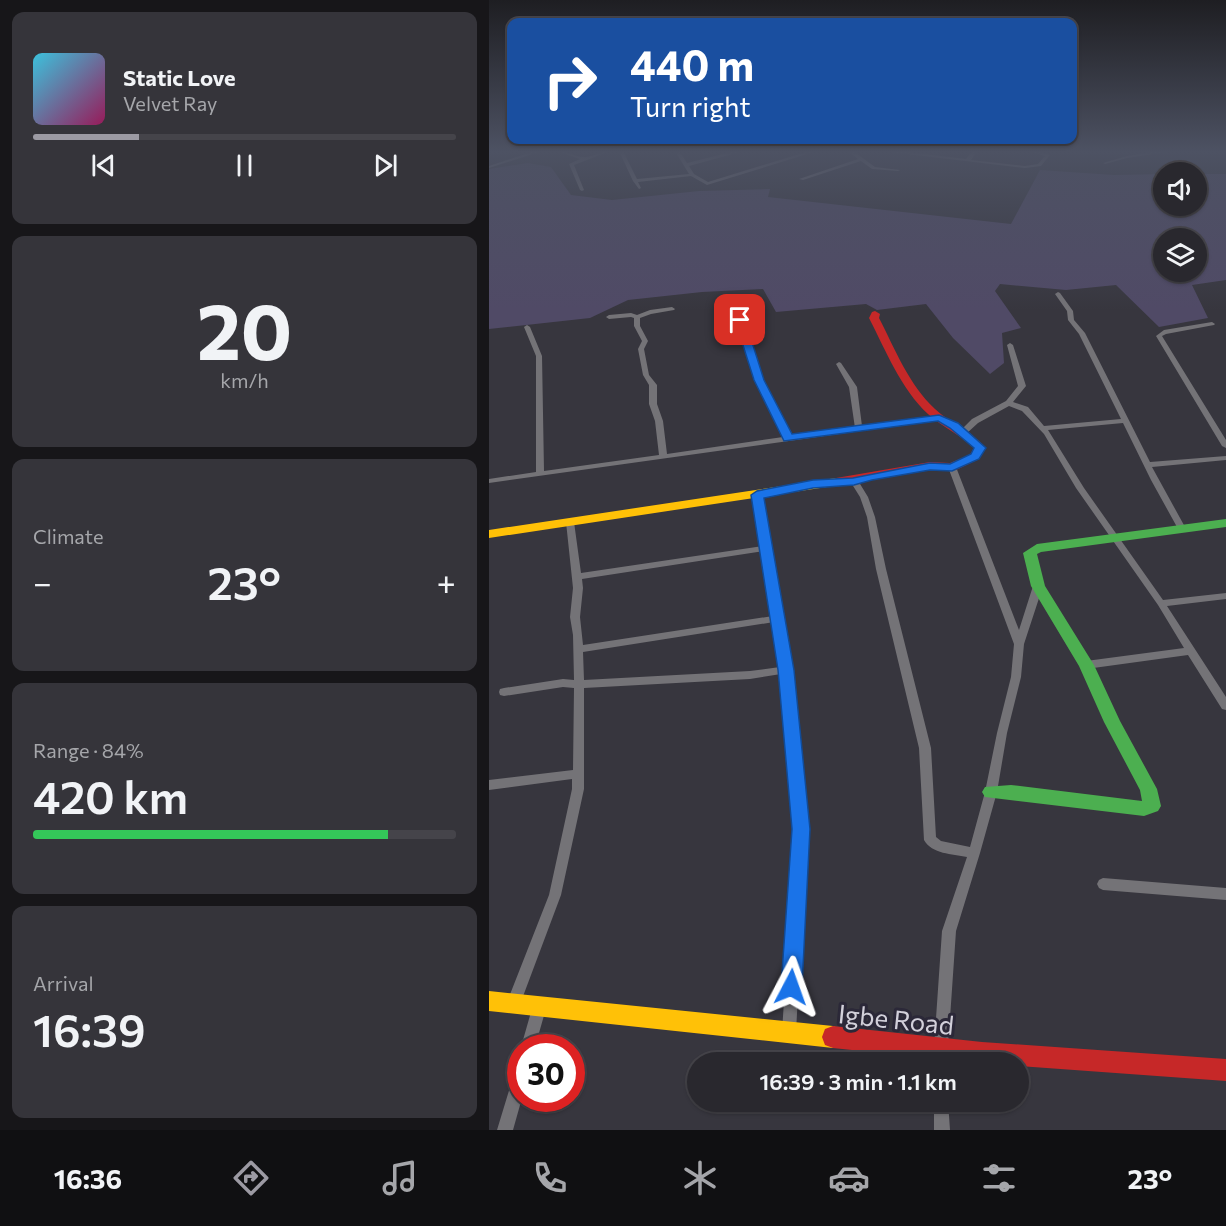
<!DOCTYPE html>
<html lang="en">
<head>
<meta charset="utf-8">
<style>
  body { margin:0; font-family:Commissioner,sans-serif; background:#35343a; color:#f1f3f6; height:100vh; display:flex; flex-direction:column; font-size:22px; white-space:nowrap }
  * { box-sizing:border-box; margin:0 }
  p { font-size:20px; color:#a5a6aa }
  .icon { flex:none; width:33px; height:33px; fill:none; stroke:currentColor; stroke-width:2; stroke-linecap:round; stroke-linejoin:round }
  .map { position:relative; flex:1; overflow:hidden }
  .sheet { display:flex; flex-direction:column; gap:12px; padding:12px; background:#171619; width:489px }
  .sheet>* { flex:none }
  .banner { position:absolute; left:18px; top:18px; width:570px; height:126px; border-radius:12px; box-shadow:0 2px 4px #0004,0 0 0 2px #45444a; background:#1a4fa0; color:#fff; overflow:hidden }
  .buttons { position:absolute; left:664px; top:162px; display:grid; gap:12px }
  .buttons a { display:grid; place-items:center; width:54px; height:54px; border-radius:50%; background:#29282e; box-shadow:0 2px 4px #0004,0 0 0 2px #45444a; font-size:30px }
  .speed { position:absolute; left:18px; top:1034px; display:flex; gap:12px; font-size:30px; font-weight:700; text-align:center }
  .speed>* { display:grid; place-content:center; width:78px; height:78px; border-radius:50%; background:#29282e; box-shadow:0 2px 4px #0004,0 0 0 2px #45444a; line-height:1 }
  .speed .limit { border:9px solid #d22; background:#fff; color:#111 }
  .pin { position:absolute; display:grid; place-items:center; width:51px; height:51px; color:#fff; margin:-26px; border-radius:12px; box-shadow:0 3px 9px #0006 }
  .me { position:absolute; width:66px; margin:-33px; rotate:4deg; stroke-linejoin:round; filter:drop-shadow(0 0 4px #0008) }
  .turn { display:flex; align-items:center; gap:21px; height:126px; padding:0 24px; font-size:27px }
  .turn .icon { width:78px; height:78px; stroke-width:2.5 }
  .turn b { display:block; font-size:42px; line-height:51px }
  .big { font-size:45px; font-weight:600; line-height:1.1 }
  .sheet .widget { flex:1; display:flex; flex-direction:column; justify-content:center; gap:9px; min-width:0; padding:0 21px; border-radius:12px; background:#35343a }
  .sheet .dial { align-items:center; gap:0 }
  .dial b { font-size:78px; line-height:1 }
  .song { display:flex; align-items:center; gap:18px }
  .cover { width:72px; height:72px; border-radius:9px; background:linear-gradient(135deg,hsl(190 70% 55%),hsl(330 70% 35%)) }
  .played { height:6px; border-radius:3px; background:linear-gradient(90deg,#9c9aa3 25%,#45444a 25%) }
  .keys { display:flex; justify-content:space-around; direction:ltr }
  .heat { display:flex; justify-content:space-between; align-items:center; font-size:33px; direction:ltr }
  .charge { height:9px; border-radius:4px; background:linear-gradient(90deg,#34c759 84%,#45444a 0) }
  .trip { position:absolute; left:198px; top:1052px; width:342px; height:60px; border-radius:30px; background:#29282e; box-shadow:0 2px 4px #0004,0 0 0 2px #45444a; font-weight:600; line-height:60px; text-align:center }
  .dock { display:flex; height:96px; justify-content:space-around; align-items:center; background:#101012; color:#a5a6aa }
  .dock .icon { width:42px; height:42px }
  .dock .current { color:#9c9aa3 }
  .dock b { font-size:27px; color:#f1f3f6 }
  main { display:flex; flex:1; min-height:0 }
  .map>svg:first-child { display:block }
</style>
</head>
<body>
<main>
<section class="sheet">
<div class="widget">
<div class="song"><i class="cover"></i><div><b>Static Love</b><p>Velvet Ray</p></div></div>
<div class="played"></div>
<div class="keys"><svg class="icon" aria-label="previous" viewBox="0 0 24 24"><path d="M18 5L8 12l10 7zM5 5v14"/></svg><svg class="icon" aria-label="pause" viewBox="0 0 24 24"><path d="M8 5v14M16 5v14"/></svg><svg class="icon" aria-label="next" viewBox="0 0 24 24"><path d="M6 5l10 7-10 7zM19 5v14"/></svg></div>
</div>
<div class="widget dial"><b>20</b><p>km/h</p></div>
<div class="widget"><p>Climate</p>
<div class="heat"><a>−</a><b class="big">23°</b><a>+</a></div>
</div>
<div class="widget"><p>Range · 84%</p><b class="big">420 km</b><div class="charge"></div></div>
<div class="widget"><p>Arrival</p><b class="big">16:39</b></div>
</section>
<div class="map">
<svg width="737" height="1130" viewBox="0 0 737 1130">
  <rect width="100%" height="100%" fill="#37363e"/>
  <!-- green -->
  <path fill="#504a66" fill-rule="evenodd" d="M39 163 62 167 82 195 123 200 210 191 281 189 279 197 522 224 551 170 625 175 675 174V206H708V174H737V280L703 285 719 318 670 327 627 285 577 290 511 284 506 291 532 328 513 333 515 363 501 374 464 338 437 304 388 310 377 304 287 312 274 289 213 292 139 300 101 318 0 329V169ZM675 238H708V272H675Z"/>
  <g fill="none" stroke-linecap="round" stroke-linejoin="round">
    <!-- street -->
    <path fill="#747377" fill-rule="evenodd" d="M45 151H53L0 168V166Z
      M68 151C78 151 88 158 97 157 105 156 112 151 121 151L85 165 95 190 93 191 91 190 80 164 91 159Z
      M130 151H134L148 179 200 174 186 151H190L198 163 246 151H255L200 166 205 174 219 182 320 151H328L218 185 202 176 149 182 152 188 150 189 144 181Z
      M359 151H364L386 167 411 170 409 171 383 169 372 161 314 180 310 179 369 159Z
      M392 151H410L477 159 483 151H488L482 160 536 166 549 164 556 156 538 151H548L561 155 552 166 536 168Z
      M669 151H684L638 158 616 164 614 163 638 156Z
      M569 292 571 293 584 311 585 320 596 333 661 462 737 456V460L663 467 696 527 692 530 688 527 662 480 634 423 559 430 595 488 674 600 737 593V599L678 606 737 697V710L733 709 699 655 597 669 593 668 592 665 593 662 597 661 695 648 669 605 587 488 555 434 533 411 520 406 489 423 477 434H471L470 432 483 419 517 401 529 386 518 345 521 343 524 345 537 386 524 402 539 407 555 426 632 419 590 334 579 320 578 311 566 294Z
      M183 307 186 309 185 310 162 314 151 318V326L159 341 155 349 160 375 168 385V404L174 421 178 454 294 437 267 380 248 320 251 318 254 320 273 380 302 436 366 428 360 387 347 364 350 362 352 363 368 387 373 426 450 416 454 418 450 420 0 483V479L47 472V356L35 327 38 325 41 327 53 356 55 471 170 455 166 421 160 404V385L154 375 149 349 153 341 145 326V318L142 317 120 319 117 317 120 315 142 313 148 315 161 310Z
      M723 322 726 324 725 325 677 334 673 336 737 440V448L733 446 667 336 675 330Z
      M460 465H466L467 467 530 630 544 586 549 583 554 586 535 644 532 677 518 733 508 792 491 853 467 931 458 1062H444L453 931 478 857C463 854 443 854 435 840L430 748 387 569 378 517 371 497 361 481 362 479H368L379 497 386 517 397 569 442 748 447 837 452 841 481 847 496 792 508 733 522 677 525 644 459 467Z
      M265 493H271L272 495 283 548 302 670 318 829 307 1032 305 1037 300 1039 295 1037 293 1032 306 829 292 674 261 679 95 688V789L72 895 30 1007 25 1009 20 1007 18 1002 60 895 83 789V779L0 790V780L84 770 85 688 74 687 15 696 11 695 10 692 11 689 15 688 74 679 85 680 84 635 81 617 84 588 77 522 81 519 85 522 92 573 274 546 264 495ZM275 551 284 616 94 645 91 617 94 588 93 579ZM285 622 291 667 261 671 95 680 94 652Z
      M614 878 737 888V900L614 890 610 888 608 884 610 880Z
      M51 998 56 1000 58 1005 46 1047H32L44 1005 46 1000Z
      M32 1067 33 1098 24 1130H8L25 1074 27 1069Z
      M445 1101H459L461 1130H445Z"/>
    <!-- fast -->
    <path fill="#4caf50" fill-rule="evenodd" d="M737 519V527L552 552 548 554 556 586 605 665 631 721 668 789 672 806 669 811 655 816 496 797 493 792 496 787 522 785 653 801 651 790 615 722 590 666 542 586 534 553 548 544Z"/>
    <!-- slow -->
    <path fill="#ffc107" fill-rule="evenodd" d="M347 478 353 482 351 485 0 538V530Z
      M0 991 344 1026 352 1029 355 1037 352 1045 344 1048 0 1011Z"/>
    <!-- jam -->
    <path fill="#c62828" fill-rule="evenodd" d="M386 311 391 314 390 318C406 349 420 385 446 409 461 423 481 431 495 446L497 448 490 459 467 470H441L347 486 343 485 341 482 347 478 441 462 461 463 481 455 485 448C472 435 453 427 439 414 412 389 397 351 380 318L383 312Z
      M344 1026 493 1042 737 1059V1081L530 1066V1062H476L344 1048 336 1045 333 1037 336 1029Z"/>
  </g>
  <!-- sky -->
  <linearGradient id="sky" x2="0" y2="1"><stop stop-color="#1e1e22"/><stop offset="0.49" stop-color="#4d5263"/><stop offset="1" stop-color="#4d5263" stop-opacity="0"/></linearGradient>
  <rect width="737" height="310" fill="url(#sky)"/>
  <!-- route -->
  <path fill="#1a73e8" stroke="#114b97" stroke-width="1.5" d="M251 317 256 320 275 380 303 434 450 415 469 423 497 448 490 459 463 471 441 470 383 480 365 485 324 488 275 498 305 670 321 829 313 987 310 994 302 997 295 994 292 987 303 829 289 670 262 495 268 491 324 480 364 478 441 463 461 464 482 454 485 448 461 428 449 421 295 441 265 380 246 320Z"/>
  <g text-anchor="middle" stroke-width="6" stroke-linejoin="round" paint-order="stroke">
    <!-- near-street labels -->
    <g font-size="26" fill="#d2d0da" stroke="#2b2838">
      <text transform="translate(407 1020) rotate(6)" y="9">Igbe Road</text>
    </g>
  </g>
</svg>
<div class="buttons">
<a><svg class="icon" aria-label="sound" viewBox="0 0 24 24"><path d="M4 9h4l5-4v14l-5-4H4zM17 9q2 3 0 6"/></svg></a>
<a><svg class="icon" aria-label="layers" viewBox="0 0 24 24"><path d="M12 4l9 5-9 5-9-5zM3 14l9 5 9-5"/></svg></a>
</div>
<div class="speed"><div class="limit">30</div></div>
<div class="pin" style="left:251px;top:320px;background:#d93025"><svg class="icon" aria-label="arrive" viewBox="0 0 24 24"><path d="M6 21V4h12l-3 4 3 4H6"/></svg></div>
<svg class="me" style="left:302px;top:987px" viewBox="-20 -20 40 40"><path d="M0-17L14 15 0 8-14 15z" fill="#1a73e8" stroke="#fff" stroke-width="4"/></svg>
<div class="trip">16:39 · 3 min · 1.1 km</div>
<div class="banner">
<div class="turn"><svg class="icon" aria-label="right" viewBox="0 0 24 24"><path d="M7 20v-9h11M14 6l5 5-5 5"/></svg><div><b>440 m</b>Turn right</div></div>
</div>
</div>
</main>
<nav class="dock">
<b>16:36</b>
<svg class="icon current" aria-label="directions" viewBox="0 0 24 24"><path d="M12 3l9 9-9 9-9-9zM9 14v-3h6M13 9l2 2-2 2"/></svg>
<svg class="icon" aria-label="music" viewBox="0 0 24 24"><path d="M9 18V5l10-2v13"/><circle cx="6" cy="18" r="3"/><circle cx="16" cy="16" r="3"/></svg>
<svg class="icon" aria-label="phone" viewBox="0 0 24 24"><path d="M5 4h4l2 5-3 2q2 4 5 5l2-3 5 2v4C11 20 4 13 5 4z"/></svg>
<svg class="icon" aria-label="climate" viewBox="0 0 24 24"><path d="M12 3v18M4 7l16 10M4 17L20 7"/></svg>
<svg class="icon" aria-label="car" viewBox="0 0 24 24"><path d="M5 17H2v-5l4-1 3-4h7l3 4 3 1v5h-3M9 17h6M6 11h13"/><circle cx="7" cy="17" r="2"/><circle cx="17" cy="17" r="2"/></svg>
<svg class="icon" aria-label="filters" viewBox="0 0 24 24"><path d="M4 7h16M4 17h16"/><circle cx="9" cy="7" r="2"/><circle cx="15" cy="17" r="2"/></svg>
<b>23°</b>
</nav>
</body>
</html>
